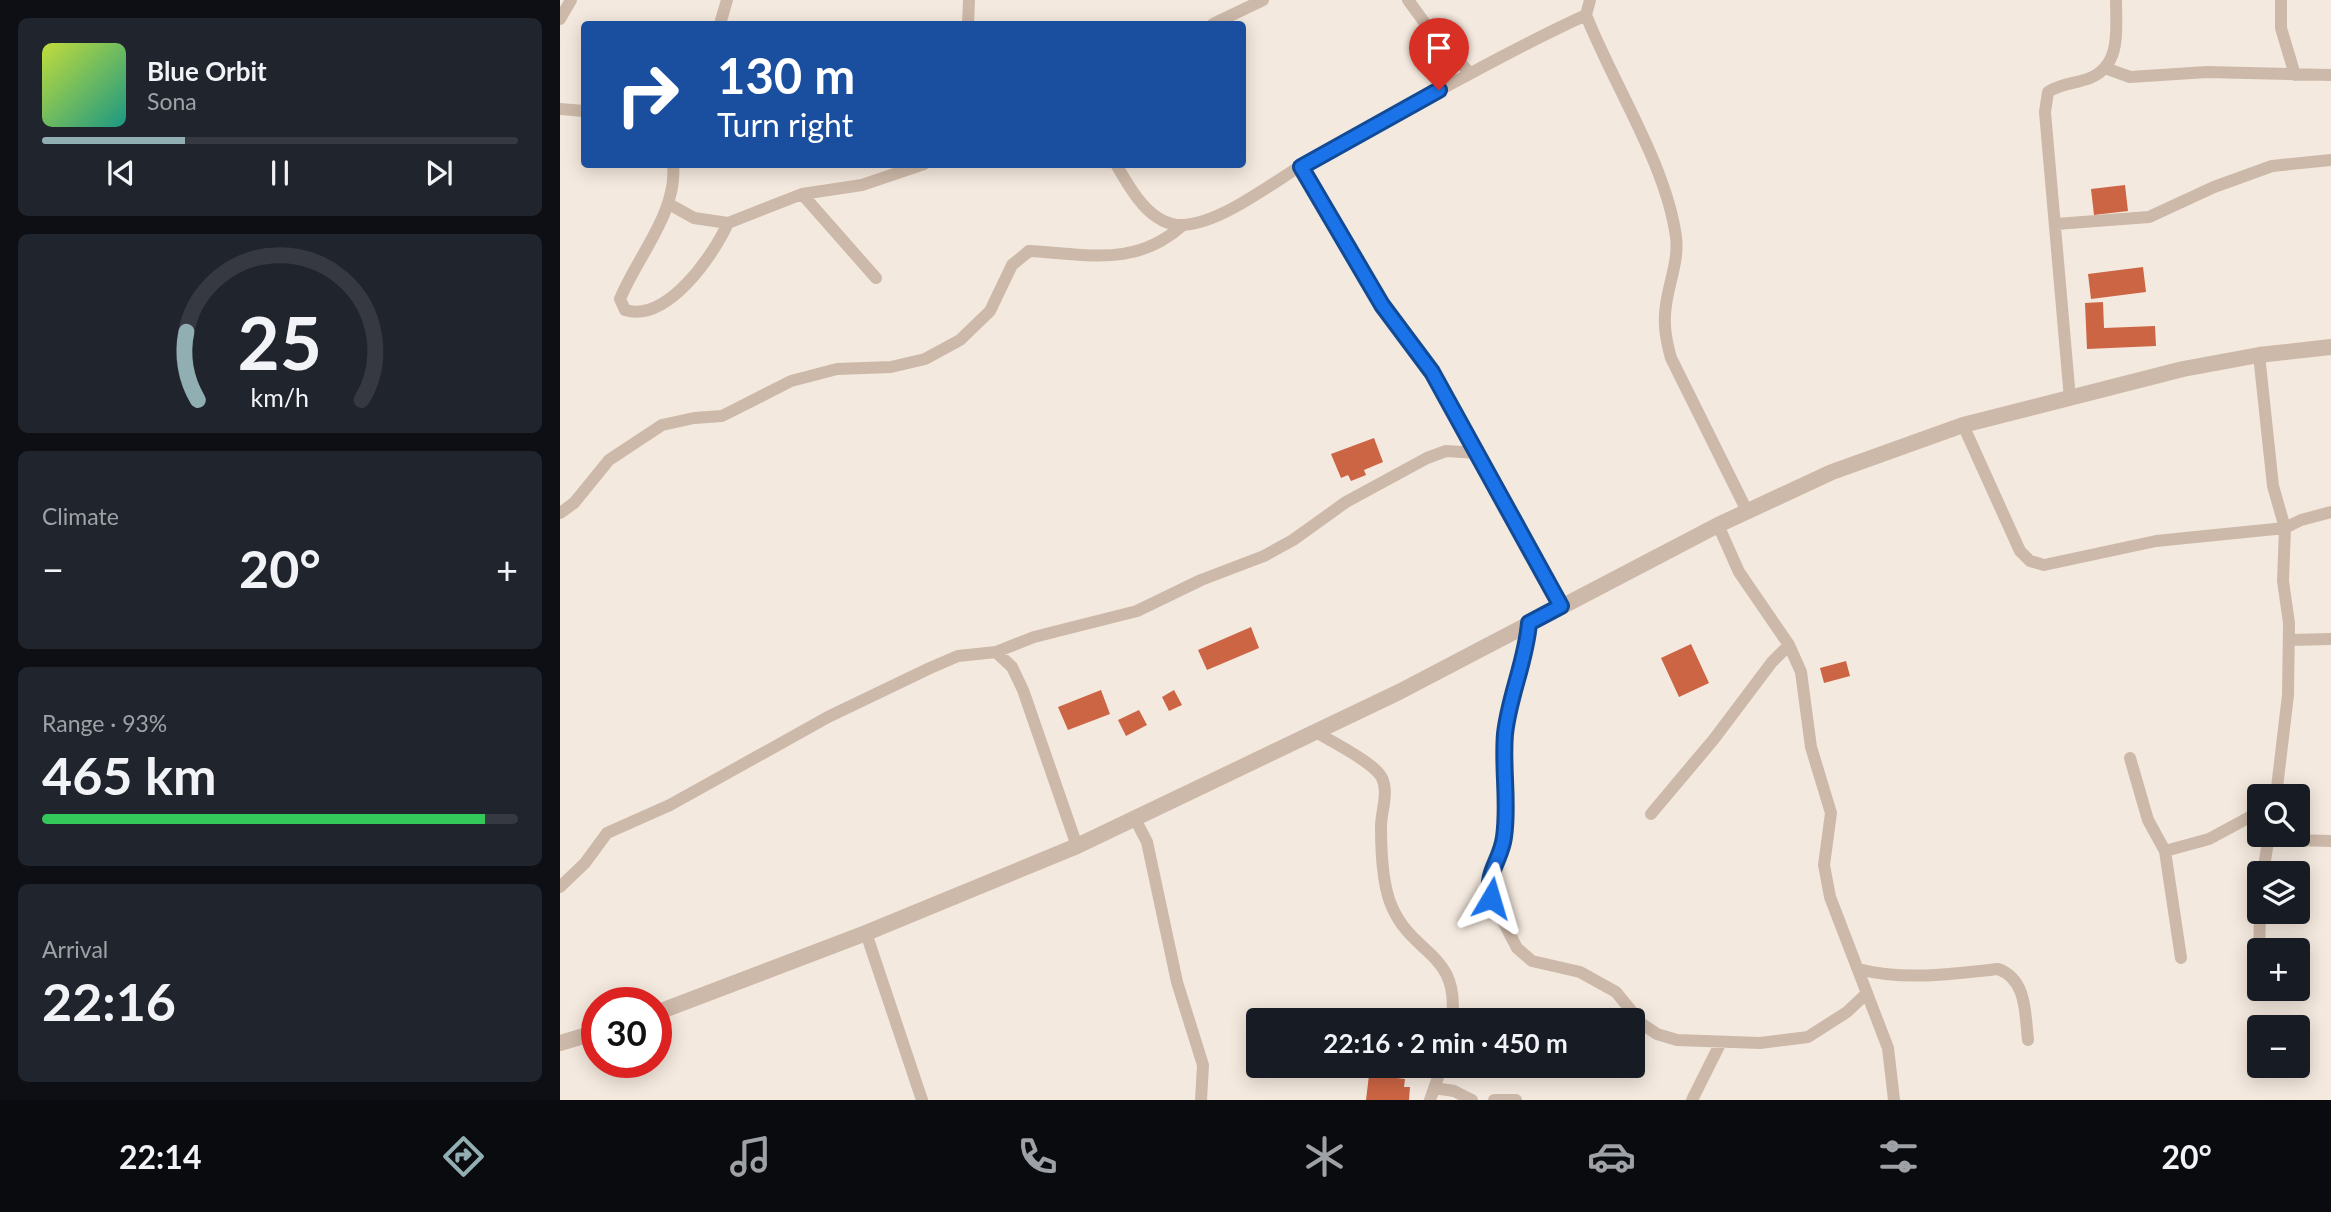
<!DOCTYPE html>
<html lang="en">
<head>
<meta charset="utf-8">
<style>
  body { margin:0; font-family:Lato,sans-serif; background:#20242c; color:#f1f3f6; height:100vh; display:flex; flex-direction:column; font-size:26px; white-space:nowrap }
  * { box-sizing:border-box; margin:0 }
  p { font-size:23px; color:#9ea1a6 }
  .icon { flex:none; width:38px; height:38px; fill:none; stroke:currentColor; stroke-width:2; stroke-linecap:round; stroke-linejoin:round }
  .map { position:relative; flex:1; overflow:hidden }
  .side { display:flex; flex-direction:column; gap:18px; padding:18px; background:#0d0f14; width:560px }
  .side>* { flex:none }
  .top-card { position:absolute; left:21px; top:21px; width:665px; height:147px; border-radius:7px; box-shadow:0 4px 18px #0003; background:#1a4fa0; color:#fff; overflow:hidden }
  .controls { position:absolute; left:1687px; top:784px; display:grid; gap:14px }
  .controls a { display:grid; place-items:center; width:63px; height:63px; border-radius:7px; background:#171b24; box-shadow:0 4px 18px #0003; font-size:35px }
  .speed { position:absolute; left:21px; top:987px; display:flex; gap:14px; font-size:35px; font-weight:700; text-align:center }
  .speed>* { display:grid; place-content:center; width:91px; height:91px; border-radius:50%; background:#171b24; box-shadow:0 4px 18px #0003; line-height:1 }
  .speed .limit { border:10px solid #d22; background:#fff; color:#111 }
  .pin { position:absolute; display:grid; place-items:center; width:60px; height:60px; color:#fff; margin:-72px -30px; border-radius:50% 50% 50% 0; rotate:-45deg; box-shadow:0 0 7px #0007 }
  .pin .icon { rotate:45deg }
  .me { position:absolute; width:77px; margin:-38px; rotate:7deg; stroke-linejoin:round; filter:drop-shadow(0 0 5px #0008) }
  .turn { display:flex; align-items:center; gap:24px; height:147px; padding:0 21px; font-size:32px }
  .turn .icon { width:91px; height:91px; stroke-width:2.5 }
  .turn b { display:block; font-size:49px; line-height:60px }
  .big { font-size:52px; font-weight:700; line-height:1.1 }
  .side .widget { flex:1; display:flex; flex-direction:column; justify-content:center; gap:10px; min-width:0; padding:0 24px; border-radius:10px; background:#20242c }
  .side .dial { align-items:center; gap:0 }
  .dial svg { height:182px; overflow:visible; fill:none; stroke:#363941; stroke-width:7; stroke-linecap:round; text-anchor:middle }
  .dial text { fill:#f1f3f6; stroke:none }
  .song { display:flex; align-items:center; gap:21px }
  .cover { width:84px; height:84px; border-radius:10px; background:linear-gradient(135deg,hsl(70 70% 55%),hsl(170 70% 35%)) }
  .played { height:7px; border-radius:4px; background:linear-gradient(90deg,#91aeb2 30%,#363941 30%) }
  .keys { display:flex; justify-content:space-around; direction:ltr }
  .heat { display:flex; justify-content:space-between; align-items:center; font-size:38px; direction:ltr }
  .charge { height:10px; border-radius:5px; background:linear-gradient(90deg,#34c759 93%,#363941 0) }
  .trip { position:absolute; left:686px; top:1008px; width:399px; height:70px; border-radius:7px; background:#171b24; box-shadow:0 4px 18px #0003; font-weight:700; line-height:70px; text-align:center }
  .dock { display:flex; height:112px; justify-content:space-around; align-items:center; background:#090b0e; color:#9ea1a6 }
  .dock .icon { width:49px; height:49px }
  .dock .on { color:#91aeb2 }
  .dock b { font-size:32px; color:#f1f3f6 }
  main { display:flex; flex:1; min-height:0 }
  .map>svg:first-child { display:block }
</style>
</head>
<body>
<main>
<section class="side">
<div class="widget">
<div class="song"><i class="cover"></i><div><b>Blue Orbit</b><p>Sona</p></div></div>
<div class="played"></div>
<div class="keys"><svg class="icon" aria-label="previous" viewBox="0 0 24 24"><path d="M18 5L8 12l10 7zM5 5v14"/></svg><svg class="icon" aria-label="pause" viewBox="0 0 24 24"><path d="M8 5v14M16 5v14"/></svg><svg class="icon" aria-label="next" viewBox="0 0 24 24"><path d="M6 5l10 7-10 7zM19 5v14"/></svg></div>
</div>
<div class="widget dial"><svg viewBox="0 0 100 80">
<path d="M14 69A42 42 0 1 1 86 69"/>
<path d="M14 69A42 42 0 0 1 9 39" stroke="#91aeb2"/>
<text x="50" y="56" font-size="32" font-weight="700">25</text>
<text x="50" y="72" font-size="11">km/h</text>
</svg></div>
<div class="widget"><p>Climate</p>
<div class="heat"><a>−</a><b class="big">20°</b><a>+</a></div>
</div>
<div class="widget"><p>Range · 93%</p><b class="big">465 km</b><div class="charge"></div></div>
<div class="widget"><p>Arrival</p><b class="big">22:16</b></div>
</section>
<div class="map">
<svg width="1771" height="1100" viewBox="0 0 1771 1100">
  <rect width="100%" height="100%" fill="#f4e9de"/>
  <!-- building -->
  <path fill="#cc6544" d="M1565 185 1568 211 1534 215 1531 189Z
    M1583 267 1586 292 1531 299 1528 274Z
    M1543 302 1544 328 1595 326 1596 346 1527 349 1525 303Z
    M814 438 823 462 804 470 806 475 791 481 788 475 781 478 771 454Z
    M691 627 699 648 647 670 638 650Z
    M1131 644 1149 683 1119 697 1101 658Z
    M1286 661 1290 676 1264 683 1260 668Z
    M541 690 550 714 508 730 498 707Z
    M614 690 622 705 609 711 602 697Z
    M579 710 587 725 566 736 558 720Z
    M809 1075 845 1079 844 1087H850L849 1100H806Z"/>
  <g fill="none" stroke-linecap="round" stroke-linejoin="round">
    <!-- minor -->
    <path stroke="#cdb9a9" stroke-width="12" d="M848 0 875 37 910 73
      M1030 0 1026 15C1053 84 1106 164 1116 237 1119 260 1109 282 1106 305 1103 324 1106 340 1111 358L1187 511
      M1721 0V28L1735 75
      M0 19 11 0
      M160 24 167 0
      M408 24 409 0
      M653 24 703 0
      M1545 68 1570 77 1647 72 1771 75
      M0 109 24 111
      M113 164C118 212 77 257 60 299L65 310C107 323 153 256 168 223
      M556 164C570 189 591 227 624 225 668 222 726 171 766 151 853 106 937 56 1026 15
      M741 167 822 305 872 372 1001 606
      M242 194 316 278
      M109 204 134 218 168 223 242 194 302 185 364 164
      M1496 224 1589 217 1654 187 1712 166 1771 160
      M1699 355 1713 486 1725 528 1723 581 1729 623 1728 695 1716 796
      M1510 399 1485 112 1488 92C1502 83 1515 84 1530 78 1562 65 1556 28 1556 0
      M1403 425 1460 551 1470 561 1484 565 1596 541 1725 528 1741 520 1771 512
      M0 513 14 503 49 460 102 425 134 418 162 416 231 381 277 369 331 367 365 359 400 340 430 311 452 265 469 251C528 254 575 268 623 225
      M1158 525 1179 572 1229 645 1241 672 1251 747 1271 813 1264 865 1270 897 1328 1048 1334 1100
      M969 623 967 650 946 732 945 836 940 857 928 883 931 898 957 948 972 961 1020 972 1056 992 1082 1024 1097 1034 1117 1040 1200 1043 1248 1037 1287 1012 1306 994
      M1729 640 1771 639
      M436 652 452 667 463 690 517 846
      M756 732C772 742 815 763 822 778 829 793 821 811 821 827 821 850 822 885 832 907 854 957 900 952 892 1020
      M1570 758 1588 820 1605 851
      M1091 814 1154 739 1212 662 1229 645
      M575 819 587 842 617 982 643 1065 641 1100
      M1723 835 1734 840 1771 841
      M1703 873 1709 835
      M0 887 25 863 47 833 110 805 268 717 370 668 398 656 436 652 474 637 577 611 641 580 704 556 733 540 786 502 867 458 886 451 918 453
      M306 933 362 1100
      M1699 957 1700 912
      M1621 958 1605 851 1649 839 1699 812
      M1298 969C1345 981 1390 974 1438 969 1467 979 1465 1014 1468 1040
      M1702 989V993
      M874 1088 894 1091 912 1100
      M870 1100 882 1066
      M934 1100H956
      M1132 1100 1160 1044"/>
    <!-- tertiary -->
    <path stroke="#cdb9a9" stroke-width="16" d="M96 1013 306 933 517 846 839 692 1158 525 1272 472 1403 425 1623 369 1699 355 1771 347
      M0 1043 37 1032"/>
  </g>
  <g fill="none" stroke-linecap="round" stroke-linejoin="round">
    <!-- route casing -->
    <g stroke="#114b97" stroke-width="18">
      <path id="route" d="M879 90 741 167 822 305 872 372 1001 606 969 623C966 661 949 696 945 734 942 768 949 803 944 837 941 861 925 872 931 898"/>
    </g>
    <!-- route -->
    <use href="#route" stroke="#1a73e8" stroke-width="12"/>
  </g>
</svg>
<div class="controls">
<a><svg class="icon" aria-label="search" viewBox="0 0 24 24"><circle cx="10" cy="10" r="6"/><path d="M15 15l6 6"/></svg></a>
<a><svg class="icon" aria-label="layers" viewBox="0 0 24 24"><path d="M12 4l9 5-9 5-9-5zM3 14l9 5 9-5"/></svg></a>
<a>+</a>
<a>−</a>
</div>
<div class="speed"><div class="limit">30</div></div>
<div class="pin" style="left:879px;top:90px;background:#d93025"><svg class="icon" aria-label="arrive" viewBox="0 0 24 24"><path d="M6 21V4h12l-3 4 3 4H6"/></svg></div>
<svg class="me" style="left:931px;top:898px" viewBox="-20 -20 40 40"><path d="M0-17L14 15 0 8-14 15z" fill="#1a73e8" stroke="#fff" stroke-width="4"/></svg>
<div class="trip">22:16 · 2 min · 450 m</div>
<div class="top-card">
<div class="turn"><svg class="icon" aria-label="right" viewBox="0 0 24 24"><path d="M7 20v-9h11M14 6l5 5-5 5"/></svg><div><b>130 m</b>Turn right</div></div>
</div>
</div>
</main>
<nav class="dock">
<b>22:14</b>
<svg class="icon on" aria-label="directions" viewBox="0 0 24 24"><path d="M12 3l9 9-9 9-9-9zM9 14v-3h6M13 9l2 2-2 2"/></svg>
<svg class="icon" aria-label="music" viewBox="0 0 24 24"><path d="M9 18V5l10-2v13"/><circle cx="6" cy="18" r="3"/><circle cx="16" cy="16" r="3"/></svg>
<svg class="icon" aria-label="phone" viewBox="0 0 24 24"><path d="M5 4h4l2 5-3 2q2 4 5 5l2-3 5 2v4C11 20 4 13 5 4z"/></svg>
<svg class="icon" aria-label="climate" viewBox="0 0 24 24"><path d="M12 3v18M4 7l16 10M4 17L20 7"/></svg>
<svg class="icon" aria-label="car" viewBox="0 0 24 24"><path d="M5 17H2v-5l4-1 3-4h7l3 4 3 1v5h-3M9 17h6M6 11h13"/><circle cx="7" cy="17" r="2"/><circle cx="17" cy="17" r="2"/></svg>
<svg class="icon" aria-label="filters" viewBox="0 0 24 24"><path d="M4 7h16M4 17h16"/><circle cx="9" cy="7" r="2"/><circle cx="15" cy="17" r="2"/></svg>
<b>20°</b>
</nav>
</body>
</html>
